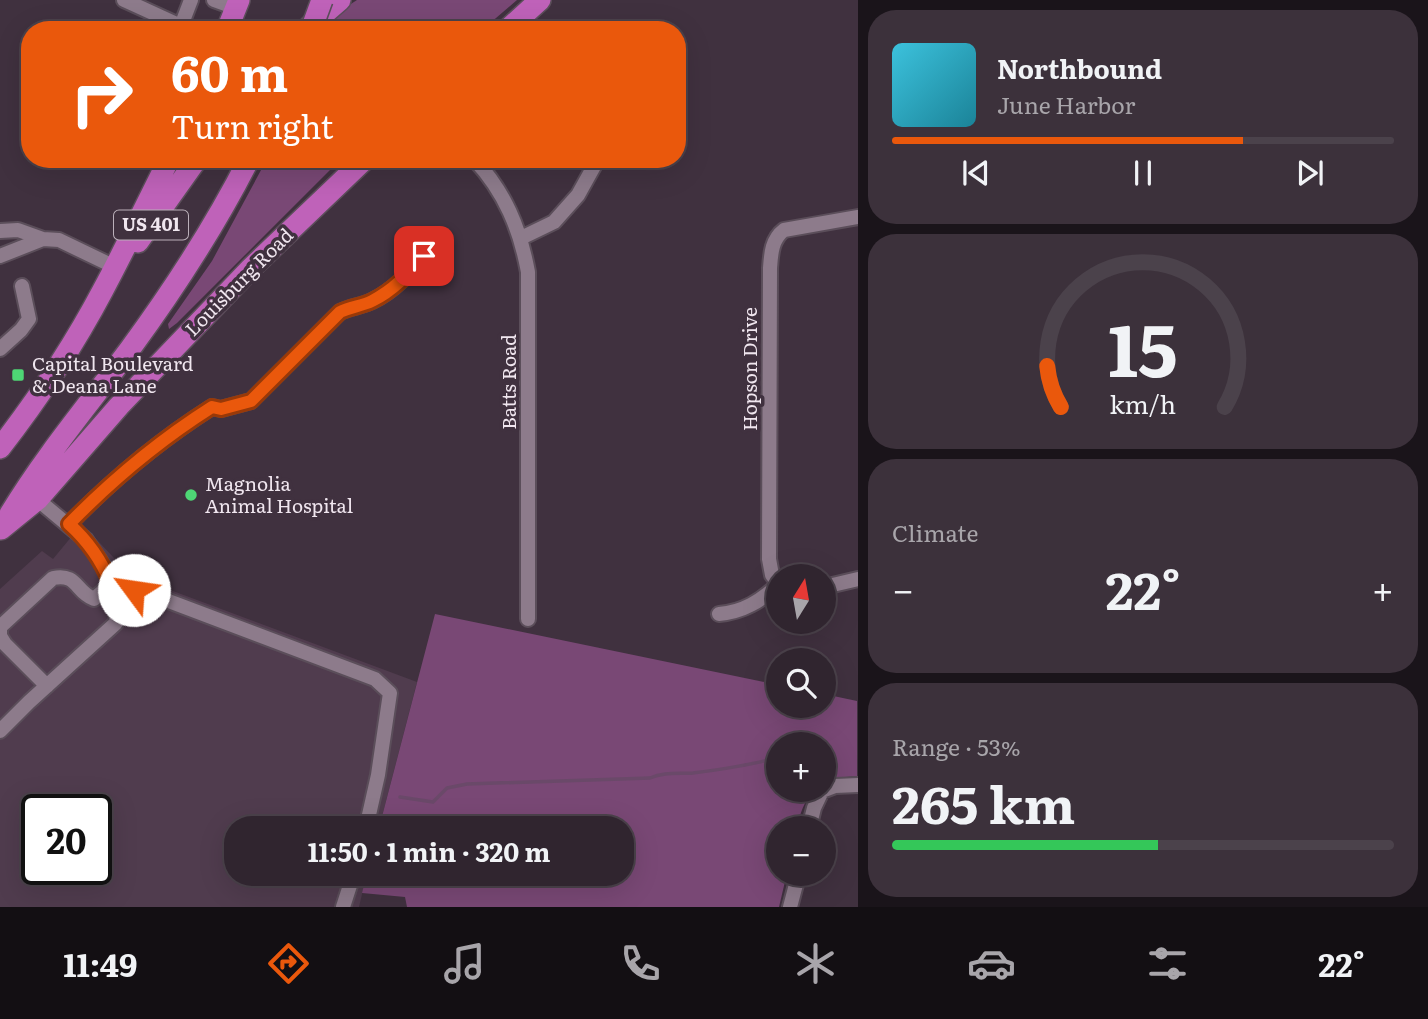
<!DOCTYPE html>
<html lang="en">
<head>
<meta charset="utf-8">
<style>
  body { margin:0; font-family:Literata,serif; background:#3c313b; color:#f1f3f6; height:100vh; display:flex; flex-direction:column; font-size:26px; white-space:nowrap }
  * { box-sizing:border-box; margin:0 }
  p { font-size:23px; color:#a8a5aa }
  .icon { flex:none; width:38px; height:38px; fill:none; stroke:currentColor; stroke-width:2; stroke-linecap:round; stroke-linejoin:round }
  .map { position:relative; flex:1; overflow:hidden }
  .panel { display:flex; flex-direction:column; gap:10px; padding:10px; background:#1a141a; width:570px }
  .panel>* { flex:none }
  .guide { position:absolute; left:21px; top:21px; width:665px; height:147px; border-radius:28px; box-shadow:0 7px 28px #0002,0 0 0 2px #4b424b; background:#ea580c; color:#fff; overflow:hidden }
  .needle { width:46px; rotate:11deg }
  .fabs { position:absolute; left:766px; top:564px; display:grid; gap:14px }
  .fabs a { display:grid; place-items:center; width:70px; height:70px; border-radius:50%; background:#30252f; box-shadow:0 7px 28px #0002,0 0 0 2px #4b424b; font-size:35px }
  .speed { position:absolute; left:21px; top:794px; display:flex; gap:14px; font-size:35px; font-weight:700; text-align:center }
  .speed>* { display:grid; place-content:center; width:91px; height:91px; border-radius:50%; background:#30252f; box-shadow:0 7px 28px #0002,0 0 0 2px #4b424b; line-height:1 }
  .speed .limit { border:4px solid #111; border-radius:10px; background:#fff; color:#111 }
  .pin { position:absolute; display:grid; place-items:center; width:60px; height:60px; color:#fff; margin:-30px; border-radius:14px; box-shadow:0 4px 10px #0006 }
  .me { position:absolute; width:77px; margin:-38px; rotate:301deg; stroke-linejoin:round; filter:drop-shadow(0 0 5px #0008) }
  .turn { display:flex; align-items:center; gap:24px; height:147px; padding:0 35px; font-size:32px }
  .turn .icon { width:91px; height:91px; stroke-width:2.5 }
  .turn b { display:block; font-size:49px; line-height:60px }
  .big { font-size:52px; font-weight:700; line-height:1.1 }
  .panel .tile { flex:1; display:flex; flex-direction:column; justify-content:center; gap:10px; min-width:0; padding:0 24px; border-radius:28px; background:#3c313b }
  .panel .dial { align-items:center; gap:0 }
  .dial svg { height:182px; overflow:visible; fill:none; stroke:#4b424b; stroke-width:7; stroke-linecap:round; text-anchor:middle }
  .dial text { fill:#f1f3f6; stroke:none }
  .song { display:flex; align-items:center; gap:21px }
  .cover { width:84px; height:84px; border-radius:10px; background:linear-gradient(135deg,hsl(190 70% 55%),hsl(190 70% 35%)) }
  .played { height:7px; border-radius:4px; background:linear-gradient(90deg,#ea580c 70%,#4b424b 70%) }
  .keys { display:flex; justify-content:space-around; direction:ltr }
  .heat { display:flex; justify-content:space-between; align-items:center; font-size:38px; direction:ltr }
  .charge { height:10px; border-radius:5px; background:linear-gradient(90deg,#34c759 53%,#4b424b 0) }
  .trip { position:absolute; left:224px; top:816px; width:410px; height:70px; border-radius:28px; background:#30252f; box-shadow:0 7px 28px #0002,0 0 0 2px #4b424b; font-weight:700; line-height:70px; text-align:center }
  .dock { display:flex; height:112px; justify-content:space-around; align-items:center; background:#130f13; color:#a8a5aa }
  .dock .icon { width:49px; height:49px }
  .dock .active { color:#ea580c }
  .dock b { font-size:32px; color:#f1f3f6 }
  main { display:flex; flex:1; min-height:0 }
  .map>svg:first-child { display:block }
</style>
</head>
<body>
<main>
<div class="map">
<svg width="858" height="907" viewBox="0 0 858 907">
  <rect width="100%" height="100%" fill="#40313f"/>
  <!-- built -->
  <path fill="#503c4e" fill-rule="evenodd" d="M82 524 130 575 417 682 379 828H236V873H367L359 907H0V589L42 551 53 559ZM37 810H96V870H37Z"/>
  <!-- green -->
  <path fill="#794875" d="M357 0H517L482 30H327L334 15Z
    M267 159H341L177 323 169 329 168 324 212 261Z
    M435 614 779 685V705H824V694L857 701V776L824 779V744H779V789H815C804 801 800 813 797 828H779V873H787L779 907H407L405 897 362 893 367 873H621V828H379Z"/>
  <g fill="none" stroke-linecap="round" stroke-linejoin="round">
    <!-- stream -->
    <path stroke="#6a4969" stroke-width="3.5" d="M400 797 433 802 447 788 467 784 650 778C664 772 678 774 693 773 710 771 766 763 779 756"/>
    <!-- minor casing -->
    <g stroke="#5b4e5a" stroke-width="18">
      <path id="minor" d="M124 0 181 26
        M214 0 236 8
        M188 30 181 26 191 0
        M474 159C505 192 520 229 528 272V619
        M0 231 18 230 43 239
        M521 238 554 222 578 195 598 159
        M0 256 43 239 59 240 115 267
        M0 349 21 330 29 319 22 286
        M69 524C112 480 160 440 212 407L221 409 251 401 340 312C350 307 362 306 372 301 400 288 418 262 438 240
        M779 584 772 575 769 559 770 268C771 253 772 239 784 230L858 217
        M824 587 858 579
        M719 614C743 612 761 601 779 584
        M47 686 5 644 0 636V627L53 578C78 573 75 592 94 599L111 584 158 597 375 679 390 693 378 775 366 828
        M0 731 29 702 116 623 118 600 103 565 86 540 32 495
        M809 828 814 808 822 791 835 786 858 785
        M343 907 354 873
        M790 907 799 873"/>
    </g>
    <!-- highway casing -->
    <g stroke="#5b4e5a" stroke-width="24">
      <path id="highway" d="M310 26 340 0
        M227 30 239 0
        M507 30 540 0
        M138 242 197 159
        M0 448C38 399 74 345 103 290 126 247 147 203 169 159
        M10 514C45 456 89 404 130 349 174 289 215 226 249 159
        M1 529 38 499 119 406 251 268 365 159"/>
    </g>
    <!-- minor -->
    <use href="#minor" stroke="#8d7b8b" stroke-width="14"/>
    <!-- highway -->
    <use href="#highway" stroke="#bf62b9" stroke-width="21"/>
    <!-- highway-bridge casing -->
    <g stroke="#5b4e5a" stroke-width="24" stroke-linecap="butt">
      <path id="highway-bridge" d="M311 30 322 0"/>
    </g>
    <!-- highway-bridge -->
    <use href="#highway-bridge" stroke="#bf62b9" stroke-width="21"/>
  </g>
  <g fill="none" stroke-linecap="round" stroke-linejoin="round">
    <!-- route casing -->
    <g stroke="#983908" stroke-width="18">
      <path id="route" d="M134 590 111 584C101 559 88 541 69 524 112 480 160 440 212 407L221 409 251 401 340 312C350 307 362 306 372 301 394 290 408 274 424 256"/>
    </g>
    <!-- route -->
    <use href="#route" stroke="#ea580c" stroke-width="12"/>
  </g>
  <!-- markers -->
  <g fill="#4ed675" stroke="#40313f" stroke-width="2.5">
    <rect x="11" y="368" width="14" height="14" rx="3.5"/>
    <circle cx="191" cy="495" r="7"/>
  </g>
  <g text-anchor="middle" stroke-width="7" stroke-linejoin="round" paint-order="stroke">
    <!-- shield labels -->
    <rect fill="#40313f" stroke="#bbb0ba" stroke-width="2" x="114" y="210.5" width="74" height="29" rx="5"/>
    <g font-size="18" font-weight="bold" fill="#f0e6ef">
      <text x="151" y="231">US 401</text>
    </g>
    <!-- street labels -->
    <g font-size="19" fill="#f0e6ef" stroke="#40313f">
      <text transform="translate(239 282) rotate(-45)" y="7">Louisburg Road</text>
      <text transform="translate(750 369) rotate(-90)" y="7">Hopson Drive</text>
      <text transform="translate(509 382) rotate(-90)" y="7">Batts Road</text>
    </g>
    <!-- poi labels -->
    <g font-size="19" fill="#f0e6ef" stroke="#40313f" text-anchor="start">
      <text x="32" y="371">Capital Boulevard<tspan x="32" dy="22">&amp; Deana Lane</tspan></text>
      <text x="205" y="491">Magnolia<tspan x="205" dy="22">Animal Hospital</tspan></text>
    </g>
  </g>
</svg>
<div class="fabs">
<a><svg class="needle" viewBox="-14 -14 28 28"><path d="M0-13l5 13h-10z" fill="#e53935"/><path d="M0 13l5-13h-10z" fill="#a8a5aa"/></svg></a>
<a><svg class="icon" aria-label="search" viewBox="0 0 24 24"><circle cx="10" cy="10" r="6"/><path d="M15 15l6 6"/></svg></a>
<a>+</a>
<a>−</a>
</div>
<div class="speed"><div class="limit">20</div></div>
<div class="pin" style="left:424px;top:256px;background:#d93025"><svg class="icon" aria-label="arrive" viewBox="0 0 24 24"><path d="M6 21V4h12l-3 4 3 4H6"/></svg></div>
<svg class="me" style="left:134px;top:590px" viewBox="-20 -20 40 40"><circle r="19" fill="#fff"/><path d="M0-13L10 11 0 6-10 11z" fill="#ea580c"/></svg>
<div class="trip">11:50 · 1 min · 320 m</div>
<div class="guide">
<div class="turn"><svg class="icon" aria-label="right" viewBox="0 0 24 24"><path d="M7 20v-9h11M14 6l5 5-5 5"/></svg><div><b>60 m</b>Turn right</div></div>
</div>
</div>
<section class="panel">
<div class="tile">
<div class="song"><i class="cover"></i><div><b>Northbound</b><p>June Harbor</p></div></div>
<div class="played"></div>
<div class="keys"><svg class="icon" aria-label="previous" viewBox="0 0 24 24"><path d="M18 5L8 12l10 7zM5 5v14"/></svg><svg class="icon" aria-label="pause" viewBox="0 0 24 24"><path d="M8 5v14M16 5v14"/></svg><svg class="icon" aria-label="next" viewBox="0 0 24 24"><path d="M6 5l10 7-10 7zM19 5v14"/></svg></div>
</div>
<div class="tile dial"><svg viewBox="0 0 100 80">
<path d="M14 69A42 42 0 1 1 86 69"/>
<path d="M14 69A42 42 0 0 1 8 51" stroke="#ea580c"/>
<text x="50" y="56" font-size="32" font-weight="700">15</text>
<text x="50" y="72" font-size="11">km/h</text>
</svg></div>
<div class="tile"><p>Climate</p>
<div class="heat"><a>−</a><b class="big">22°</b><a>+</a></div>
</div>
<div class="tile"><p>Range · 53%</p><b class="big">265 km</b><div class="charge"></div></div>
</section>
</main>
<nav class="dock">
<b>11:49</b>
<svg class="icon active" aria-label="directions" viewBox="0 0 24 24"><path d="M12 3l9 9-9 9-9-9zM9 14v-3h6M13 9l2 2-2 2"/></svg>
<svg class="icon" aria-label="music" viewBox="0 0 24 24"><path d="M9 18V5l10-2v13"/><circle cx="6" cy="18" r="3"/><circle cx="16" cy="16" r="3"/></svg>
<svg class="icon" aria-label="phone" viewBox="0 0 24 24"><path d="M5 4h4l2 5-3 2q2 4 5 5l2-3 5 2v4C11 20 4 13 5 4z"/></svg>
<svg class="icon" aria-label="climate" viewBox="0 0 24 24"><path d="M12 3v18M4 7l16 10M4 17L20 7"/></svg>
<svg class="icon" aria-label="car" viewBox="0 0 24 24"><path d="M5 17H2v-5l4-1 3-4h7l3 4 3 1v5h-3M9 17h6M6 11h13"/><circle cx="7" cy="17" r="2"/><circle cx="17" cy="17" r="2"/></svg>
<svg class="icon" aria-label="filters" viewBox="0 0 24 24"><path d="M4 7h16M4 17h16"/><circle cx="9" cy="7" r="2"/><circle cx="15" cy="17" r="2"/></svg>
<b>22°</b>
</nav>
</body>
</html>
